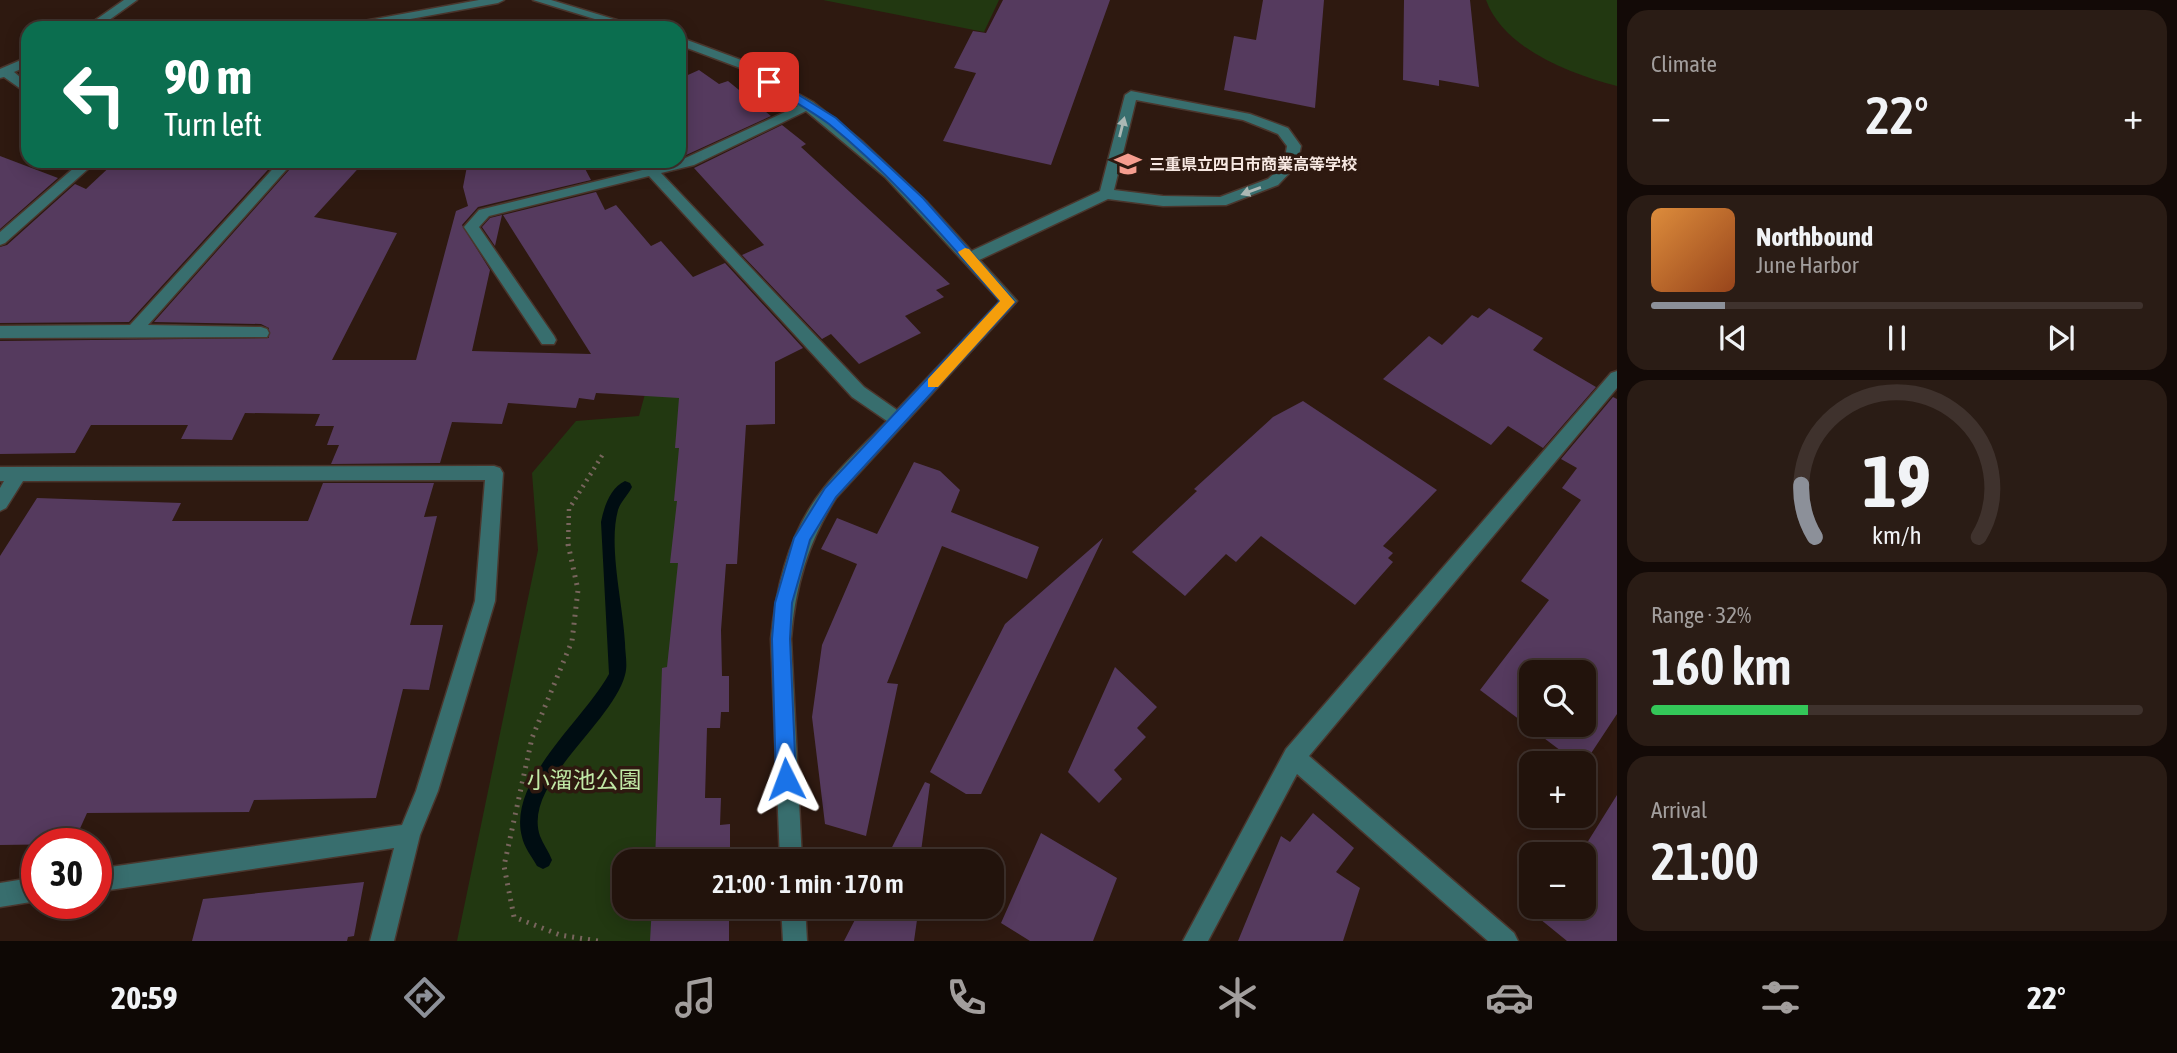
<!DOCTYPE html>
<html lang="en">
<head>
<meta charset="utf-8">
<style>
  body { margin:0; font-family:"Asap Condensed","Noto Sans JP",sans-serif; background:#2a1c15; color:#f1f3f6; height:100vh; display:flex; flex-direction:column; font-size:26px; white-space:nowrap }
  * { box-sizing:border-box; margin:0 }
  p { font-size:23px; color:#a29e9d }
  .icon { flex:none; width:38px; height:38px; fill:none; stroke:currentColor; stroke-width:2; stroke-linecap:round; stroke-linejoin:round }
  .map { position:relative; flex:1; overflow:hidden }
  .side { display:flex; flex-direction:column; gap:10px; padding:10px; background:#130a07; width:560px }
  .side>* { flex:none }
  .guide { position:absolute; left:21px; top:21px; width:665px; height:147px; border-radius:21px; box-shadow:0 4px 18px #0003,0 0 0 2px #3f322d; background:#0b6e4f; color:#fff; overflow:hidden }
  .buttons { position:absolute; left:1519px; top:660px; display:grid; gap:14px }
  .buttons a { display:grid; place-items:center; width:77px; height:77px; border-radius:14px; background:#22130c; box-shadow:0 4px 18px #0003,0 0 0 2px #3f322d; font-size:35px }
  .speed { position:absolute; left:21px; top:828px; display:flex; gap:14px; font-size:35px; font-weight:700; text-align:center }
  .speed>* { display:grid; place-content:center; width:91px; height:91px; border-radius:50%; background:#22130c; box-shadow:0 4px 18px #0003,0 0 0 2px #3f322d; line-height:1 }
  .speed .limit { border:10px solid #d22; background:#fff; color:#111 }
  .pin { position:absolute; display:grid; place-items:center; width:60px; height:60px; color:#fff; margin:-30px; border-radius:14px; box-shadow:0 4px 10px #0006 }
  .me { position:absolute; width:77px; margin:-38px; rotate:357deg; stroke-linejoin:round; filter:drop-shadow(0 0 5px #0008) }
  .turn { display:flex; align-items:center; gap:24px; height:147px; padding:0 28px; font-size:32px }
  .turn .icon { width:91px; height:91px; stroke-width:2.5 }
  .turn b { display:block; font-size:49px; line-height:60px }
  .big { font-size:52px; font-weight:600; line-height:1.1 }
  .side .tile { flex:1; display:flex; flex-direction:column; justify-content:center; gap:10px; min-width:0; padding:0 24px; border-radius:21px; background:#2a1c15 }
  .side .dial { align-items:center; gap:0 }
  .dial svg { height:182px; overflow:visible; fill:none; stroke:#3f322d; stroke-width:7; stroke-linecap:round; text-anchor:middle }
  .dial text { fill:#f1f3f6; stroke:none }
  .song { display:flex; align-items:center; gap:21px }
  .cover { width:84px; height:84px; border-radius:10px; background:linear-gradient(135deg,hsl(30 70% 55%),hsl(20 70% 35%)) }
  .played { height:7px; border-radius:4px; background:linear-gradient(90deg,#8c9099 15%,#3f322d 15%) }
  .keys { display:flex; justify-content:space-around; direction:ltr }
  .heat { display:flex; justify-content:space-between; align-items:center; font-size:38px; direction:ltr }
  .charge { height:10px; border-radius:5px; background:linear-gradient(90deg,#34c759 32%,#3f322d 0) }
  .trip { position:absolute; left:612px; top:849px; width:392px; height:70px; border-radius:21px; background:#22130c; box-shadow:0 4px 18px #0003,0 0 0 2px #3f322d; font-weight:600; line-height:70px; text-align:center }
  .menu { display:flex; height:112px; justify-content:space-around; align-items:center; background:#0e0805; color:#a29e9d }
  .menu .icon { width:49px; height:49px }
  .menu .on { color:#8c9099 }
  .menu b { font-size:32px; color:#f1f3f6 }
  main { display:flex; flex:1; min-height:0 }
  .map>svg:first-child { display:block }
</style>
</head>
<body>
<main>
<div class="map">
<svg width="1617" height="941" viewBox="0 0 1617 941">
  <rect width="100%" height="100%" fill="#2e1910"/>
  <!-- green -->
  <path fill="#223811" d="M823 0H999L984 32Z
    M1486 0H1617V86C1570 74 1504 49 1486 0Z
    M662 331 708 374 671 861H625V906L669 907 667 941H457L538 550 532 473 576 421 639 416Z"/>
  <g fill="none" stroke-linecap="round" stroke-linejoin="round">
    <!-- stream -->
    <path fill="#000d12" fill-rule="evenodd" d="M625 481 630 483 632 487C628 495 621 501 618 510 608 546 623 604 625 643 625 653 628 665 625 675 612 724 522 784 540 836 543 844 549 852 552 860L549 866 543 869 537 866C532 857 524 847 522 837 507 781 584 720 609 674L601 522C604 507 610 488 625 481Z"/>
  </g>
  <!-- building -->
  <path fill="#553a5e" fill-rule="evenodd" d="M1003 0H1110L1051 165 943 141 976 73 954 68 973 31 986 33Z
    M1263 0H1324L1315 108 1224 90 1234 36 1256 40Z
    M1404 0H1470L1479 87 1439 80V86L1403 80Z
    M699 70 719 84 728 81 771 116 684 156 679 151V79Z
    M782 125 806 144 801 147 950 284 936 290 944 297 905 316 921 333 859 364 831 334 822 339 742 255 764 245 694 168Z
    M0 156 58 178 0 229Z
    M116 161H276L129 322 0 323V247L7 245 75 184 86 189Z
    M297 161H365L314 217 397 233 332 360H416L456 211 468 206 463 187 468 161H581L591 180 478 207 462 225 490 270 472 351 591 354 503 215 596 192 605 210 616 205 651 246 661 241 693 277 725 263 803 348 775 362V424L746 425 737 564H726L721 630 722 676H729V712H721L720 728H707L705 798H721L720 825 730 824V861H655L662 668 667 667 678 563H670L677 501H674L679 448H675L679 398 596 393 594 400 579 398 576 408 508 403 502 424 452 422 440 463 331 464 339 445H327L334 426H315L320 414 245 413 232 440 181 439 188 425H91L75 453 0 454V341L269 338V328L261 324 154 322Z
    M502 215 495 246 482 227 490 218Z
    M1489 308 1543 338 1533 350 1596 387 1543 448 1508 426 1491 445 1383 379 1429 336 1442 345 1472 315 1478 318Z
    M1613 397 1617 399V714L1584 764 1577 763 1480 690 1549 600 1521 581 1581 500 1562 488 1577 468 1561 459ZM1531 672H1584V724H1531Z
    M1303 401 1437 490 1383 546 1393 553 1388 558 1393 562 1355 605 1261 536 1236 562 1226 554 1185 596 1132 552 1197 491 1194 489 1273 417Z
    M914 462 940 471 960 490 951 512 1039 547 1027 579 942 546 887 683 898 684 866 836 825 824 812 717 822 645 857 564 821 549 837 518 877 534Z
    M323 483H434L424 517 437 516 410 625H443L429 690 403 689 376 798 254 800 249 812 87 813 73 844 0 845V556L37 498 181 503 172 521H308Z
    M1103 538 981 794H966L930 772 1005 624Z
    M1115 667 1157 707 1137 728 1146 737 1114 770 1122 779 1099 803 1068 772Z
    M925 782 930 784 920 859 926 861H885Z
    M1617 795V941H1567L1540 919 1548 906H1584V854H1580Z
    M1313 813 1354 848 1336 872 1360 888 1343 941H1238L1281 836 1290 842Z
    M1041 833 1117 878 1093 941H1030L1001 923Z
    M364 882 354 936 348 937 347 941H192L203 899Z
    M652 906H729V941H650Z
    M862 906H919L914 941H844Z"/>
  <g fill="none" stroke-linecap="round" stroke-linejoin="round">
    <!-- lane casing -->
    <g stroke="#4a362d" stroke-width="3">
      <path id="lane" d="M1131 91 1250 114 1288 128 1301 146 1297 165 1278 185 1226 205 1163 206 1108 199 975 262H965V254L1100 191 1125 95ZM1136 100 1243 120 1278 134 1287 146 1284 164 1268 179 1220 197 1163 196 1114 190Z"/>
    </g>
    <!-- street casing -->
    <g stroke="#4a362d" stroke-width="3">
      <path id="street" d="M124 0H137L98 28H84Z
        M479 0H504L498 3 361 28H336L342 25Z
        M533 0H551L643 28H624Z
        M679 37 752 64 755 70 813 102 863 142 926 201 1017 301 836 498C808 542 795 587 791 639L802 861H780L771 639C776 586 790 530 824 488 843 464 866 443 887 421L852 397 649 176 489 216 479 227 554 336 556 340 554 344H542L464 227 479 210 679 161 798 106 746 75 743 69 679 45ZM806 111 885 177 1000 301 897 410 864 387 661 173 694 165Z
        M28 57V66L14 72 28 84V94L4 77 0 78V69Z
        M82 161H97L5 243 0 245V232Z
        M280 161H294L148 325 261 327 267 329 269 333 267 337 0 338V326L130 325Z
        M1617 371V388L1309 756 1514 933 1518 941H1488L1297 774 1208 941H1183L1286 749 1611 373Z
        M494 466 500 468 503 473 495 601 438 791 420 835 394 941H370L394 848 96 892V869L402 825 416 791 475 601 485 480 23 481 6 508 0 511V488L4 481H0V467Z
        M37 877V901L0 907V883Z
        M781 906H805L807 941H783Z"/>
    </g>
    <!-- path-far1 -->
    <path stroke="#78655d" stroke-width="4.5" stroke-dasharray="2 5" stroke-linecap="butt" d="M568 546 569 509 603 454"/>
    <!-- path -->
    <path stroke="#78655d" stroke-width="5" stroke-dasharray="2 6" stroke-linecap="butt" d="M568 544 578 590 572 641 532 738 504 866 514 917 560 935 598 941"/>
    <!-- lane -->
    <use href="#lane" fill="#386e6e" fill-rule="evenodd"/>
    <!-- street -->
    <use href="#street" fill="#386e6e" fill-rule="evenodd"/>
  </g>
  <!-- one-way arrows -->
  <defs><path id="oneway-solid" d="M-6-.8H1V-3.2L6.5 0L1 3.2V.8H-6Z" transform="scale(1.75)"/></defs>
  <g fill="#abb7b4">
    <use href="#oneway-solid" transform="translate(1122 127) rotate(-76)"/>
    <use href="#oneway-solid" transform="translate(1251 191) rotate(160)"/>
  </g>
  <!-- route -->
  <path fill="#1a73e8" stroke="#114b97" stroke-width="2" d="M765 79H773L836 118 882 160 923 198 1015 302 836 497 810 540 792 603 790 639 796 779 793 786 786 789 779 786 776 779 772 639 775 603 794 538 825 488 1000 301C946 240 893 176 829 124 809 109 786 97 765 84Z"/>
  <!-- slow -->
  <path fill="#f59e0b" d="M965 248 969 249 1015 302 938 387H928V379L1000 301 960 255 958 252Z"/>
  <!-- icons -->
  <defs>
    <g id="school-bare" transform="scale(2.1)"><path d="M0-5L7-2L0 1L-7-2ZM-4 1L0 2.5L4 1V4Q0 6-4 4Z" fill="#f59d8f" stroke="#2e1910" stroke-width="2.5" paint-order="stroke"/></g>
  </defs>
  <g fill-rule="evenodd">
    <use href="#school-bare" x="1128" y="164"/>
  </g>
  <g text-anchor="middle" stroke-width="7" stroke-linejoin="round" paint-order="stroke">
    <!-- far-poi labels -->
    <g font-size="16" font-weight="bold" fill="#f7e8e2" stroke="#2e1910" text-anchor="start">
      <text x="1149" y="170">三重県立四日市商業高等学校</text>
    </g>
    <!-- near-park labels -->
    <g font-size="23" fill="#c1e9a6" stroke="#2e1910">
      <text x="584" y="788">小溜池公園</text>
    </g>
  </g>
</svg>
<div class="buttons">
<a><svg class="icon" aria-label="search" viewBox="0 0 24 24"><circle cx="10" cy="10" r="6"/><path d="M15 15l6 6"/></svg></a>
<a>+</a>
<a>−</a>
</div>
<div class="speed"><div class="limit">30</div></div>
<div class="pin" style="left:769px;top:82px;background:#d93025"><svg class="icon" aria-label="arrive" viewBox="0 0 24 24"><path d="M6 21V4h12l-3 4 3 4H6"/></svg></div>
<svg class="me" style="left:786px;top:779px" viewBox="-20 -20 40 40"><path d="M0-17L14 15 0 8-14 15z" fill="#1a73e8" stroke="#fff" stroke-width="4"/></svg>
<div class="trip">21:00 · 1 min · 170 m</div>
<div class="guide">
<div class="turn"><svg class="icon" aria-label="left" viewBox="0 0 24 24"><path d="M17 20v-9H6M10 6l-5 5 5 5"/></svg><div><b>90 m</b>Turn left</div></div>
</div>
</div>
<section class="side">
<div class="tile"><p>Climate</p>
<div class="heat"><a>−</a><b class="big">22°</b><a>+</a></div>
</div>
<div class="tile">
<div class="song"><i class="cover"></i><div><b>Northbound</b><p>June Harbor</p></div></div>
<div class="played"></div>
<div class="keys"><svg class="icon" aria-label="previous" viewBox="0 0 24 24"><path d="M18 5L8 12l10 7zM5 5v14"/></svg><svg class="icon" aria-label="pause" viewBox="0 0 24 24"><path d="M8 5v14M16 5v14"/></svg><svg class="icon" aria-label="next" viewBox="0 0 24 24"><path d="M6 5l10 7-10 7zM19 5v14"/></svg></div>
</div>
<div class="tile dial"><svg viewBox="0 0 100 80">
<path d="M14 69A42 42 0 1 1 86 69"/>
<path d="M14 69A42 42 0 0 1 8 46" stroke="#8c9099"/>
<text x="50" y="56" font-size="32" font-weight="700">19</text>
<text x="50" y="72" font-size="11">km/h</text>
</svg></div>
<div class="tile"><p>Range · 32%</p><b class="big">160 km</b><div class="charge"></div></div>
<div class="tile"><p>Arrival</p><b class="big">21:00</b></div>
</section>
</main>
<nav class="menu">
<b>20:59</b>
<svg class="icon on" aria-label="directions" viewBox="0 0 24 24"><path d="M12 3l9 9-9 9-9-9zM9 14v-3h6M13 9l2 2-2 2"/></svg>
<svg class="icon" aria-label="music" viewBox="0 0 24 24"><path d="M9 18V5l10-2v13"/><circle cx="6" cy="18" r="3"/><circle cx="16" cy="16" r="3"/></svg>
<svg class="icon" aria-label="phone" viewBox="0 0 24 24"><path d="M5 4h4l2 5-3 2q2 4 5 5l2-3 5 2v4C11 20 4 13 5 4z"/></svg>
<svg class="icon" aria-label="climate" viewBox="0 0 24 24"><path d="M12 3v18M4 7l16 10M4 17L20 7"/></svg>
<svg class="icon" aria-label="car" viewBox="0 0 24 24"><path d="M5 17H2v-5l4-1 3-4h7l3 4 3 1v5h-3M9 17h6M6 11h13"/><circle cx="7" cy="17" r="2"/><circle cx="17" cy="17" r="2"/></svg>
<svg class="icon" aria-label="filters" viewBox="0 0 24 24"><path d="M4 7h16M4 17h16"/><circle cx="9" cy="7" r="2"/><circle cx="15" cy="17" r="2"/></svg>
<b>22°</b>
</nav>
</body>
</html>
